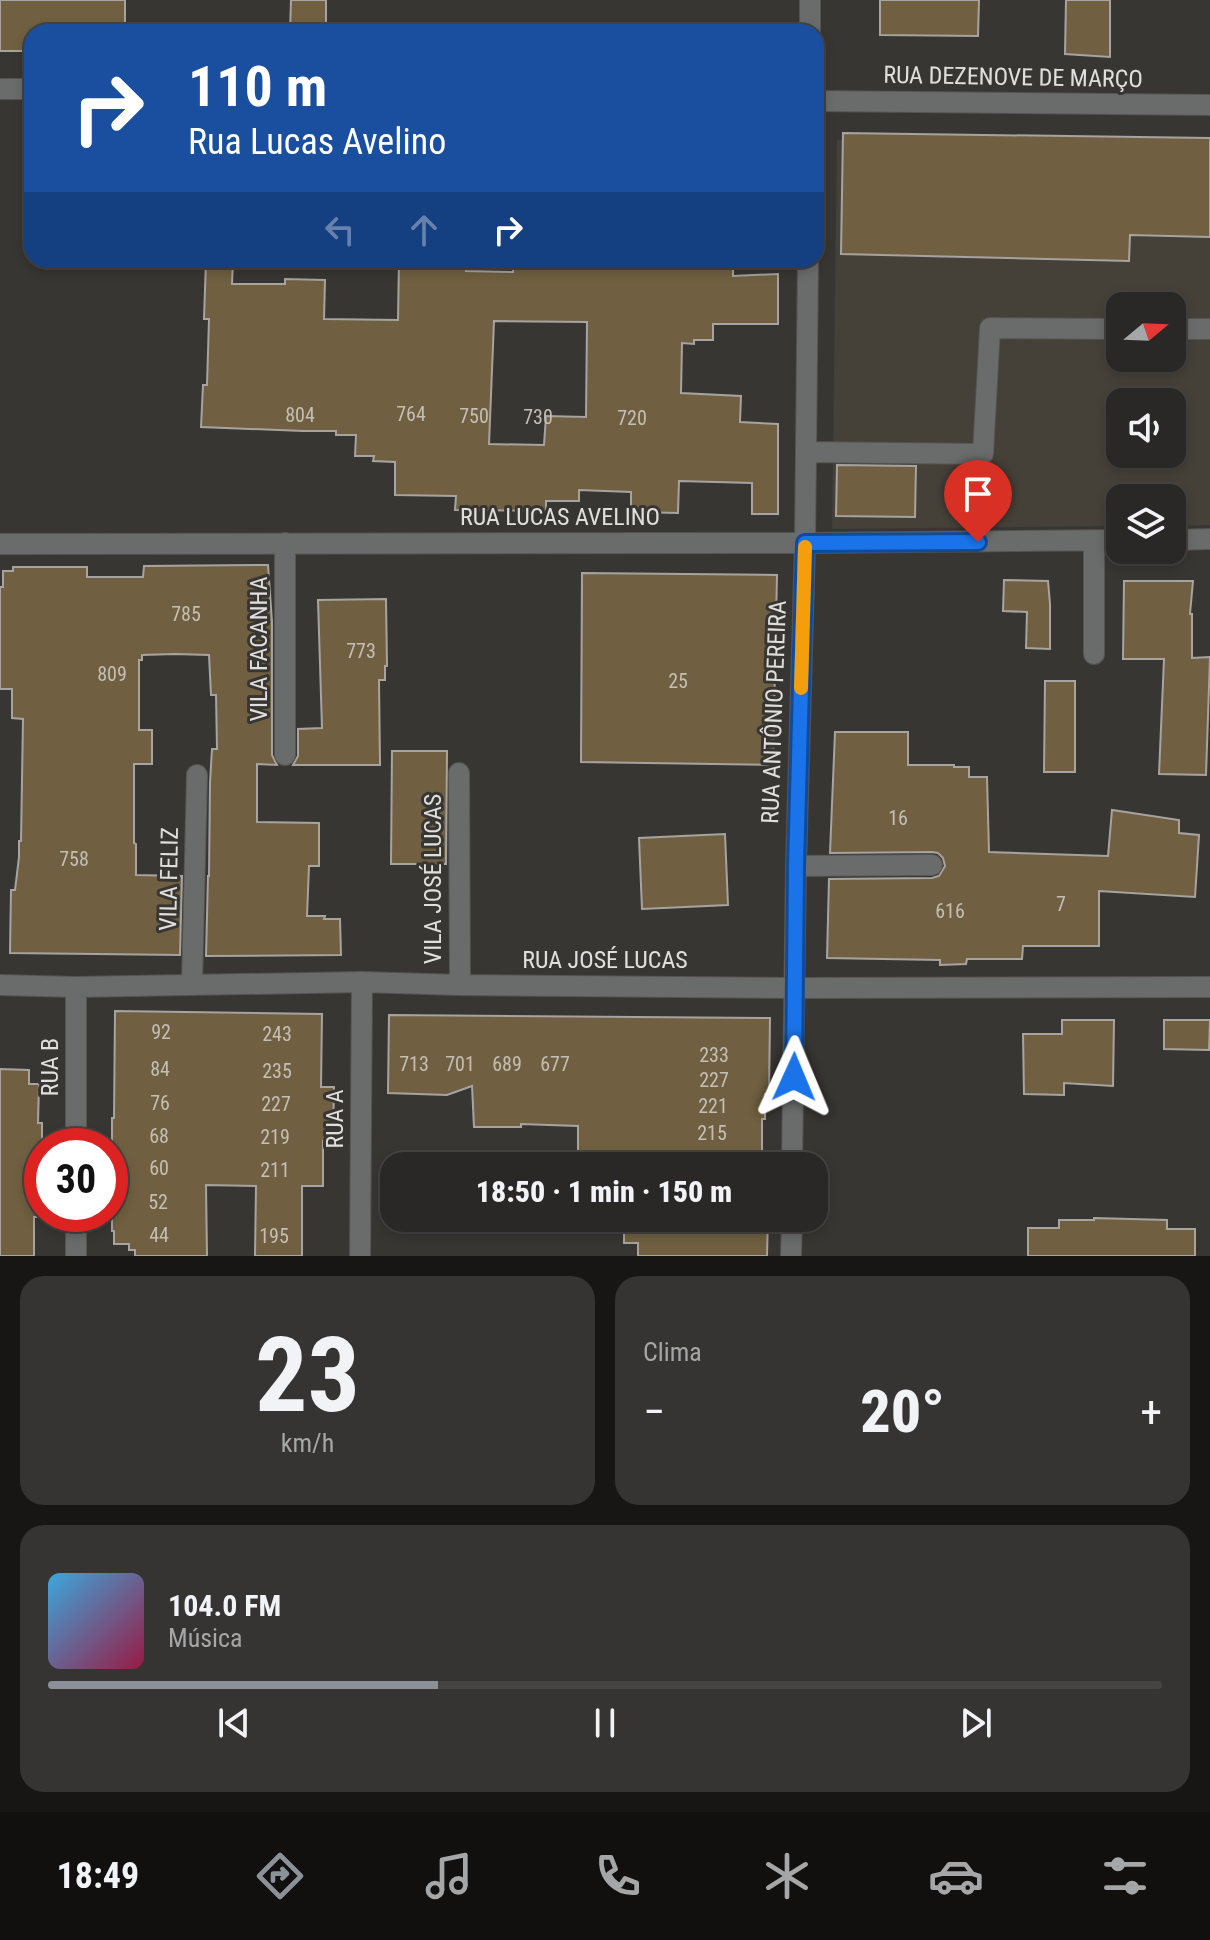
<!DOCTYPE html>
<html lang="pt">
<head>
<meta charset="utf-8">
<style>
  body { margin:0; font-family:"Roboto Condensed",sans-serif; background:#363432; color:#f1f3f6; height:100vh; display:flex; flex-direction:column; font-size:30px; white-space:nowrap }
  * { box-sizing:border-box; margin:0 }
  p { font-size:26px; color:#a5a6a7 }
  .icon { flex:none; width:44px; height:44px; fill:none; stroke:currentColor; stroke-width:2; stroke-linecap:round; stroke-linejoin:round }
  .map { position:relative; height:1256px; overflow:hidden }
  .sheet { display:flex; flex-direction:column; gap:20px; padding:20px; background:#171615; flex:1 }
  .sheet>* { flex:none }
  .hud { position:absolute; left:24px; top:24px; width:800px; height:244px; border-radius:24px; box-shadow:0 4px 12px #0003,0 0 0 2px #464443; background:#1a4fa0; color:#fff; overflow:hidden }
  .needle { width:52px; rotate:71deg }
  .fabs { position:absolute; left:1106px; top:292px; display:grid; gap:16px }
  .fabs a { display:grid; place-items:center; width:80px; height:80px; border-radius:16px; background:#2a2826; box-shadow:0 4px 12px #0003,0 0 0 2px #464443; font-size:40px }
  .speed { position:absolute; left:24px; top:1128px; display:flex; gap:16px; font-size:40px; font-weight:700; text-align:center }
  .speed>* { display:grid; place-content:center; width:104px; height:104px; border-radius:50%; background:#2a2826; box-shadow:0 4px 12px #0003,0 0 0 2px #464443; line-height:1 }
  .speed .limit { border:12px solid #d22; background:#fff; color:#111 }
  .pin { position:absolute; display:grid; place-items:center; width:68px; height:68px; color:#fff; margin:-82px -34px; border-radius:50% 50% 50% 0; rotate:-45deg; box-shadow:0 0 8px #0007 }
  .pin .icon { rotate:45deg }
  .me { position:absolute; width:88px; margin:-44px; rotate:1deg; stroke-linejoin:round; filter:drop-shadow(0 0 6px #0008) }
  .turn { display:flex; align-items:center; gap:28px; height:168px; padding:0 32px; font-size:36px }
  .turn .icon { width:104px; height:104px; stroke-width:2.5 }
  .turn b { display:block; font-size:56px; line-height:68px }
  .lanes { display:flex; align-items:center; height:76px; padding:0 32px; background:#0003; justify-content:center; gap:40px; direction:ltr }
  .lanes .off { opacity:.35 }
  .big { font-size:60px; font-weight:800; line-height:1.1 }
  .sheet .widget { flex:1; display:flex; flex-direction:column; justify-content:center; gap:12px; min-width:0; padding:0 28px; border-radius:24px; background:#363432 }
  .sheet .dial { align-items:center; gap:0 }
  .dial b { font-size:104px; line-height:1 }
  .song { display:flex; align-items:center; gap:24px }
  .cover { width:96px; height:96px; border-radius:12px; background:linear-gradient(135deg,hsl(200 70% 55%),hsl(340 70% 35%)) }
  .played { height:8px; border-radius:4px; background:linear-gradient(90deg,#8c9099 35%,#464443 35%) }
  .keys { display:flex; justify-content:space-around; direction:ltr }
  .heat { display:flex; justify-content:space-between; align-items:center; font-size:44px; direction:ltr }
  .sheet .tiles { flex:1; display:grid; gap:20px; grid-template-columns:1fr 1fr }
  .widget:last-child { grid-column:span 2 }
  .trip { position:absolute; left:380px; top:1152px; width:448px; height:80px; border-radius:24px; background:#2a2826; box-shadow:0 4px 12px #0003,0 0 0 2px #464443; font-weight:800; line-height:80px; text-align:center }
  .dock { display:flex; height:128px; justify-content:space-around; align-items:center; background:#11100f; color:#a5a6a7 }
  .dock .icon { width:56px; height:56px }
  .dock .current { color:#8c9099 }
  .dock b { font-size:36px; color:#f1f3f6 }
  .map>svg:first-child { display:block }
</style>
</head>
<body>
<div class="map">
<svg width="1210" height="1256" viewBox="0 0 1210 1256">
  <rect width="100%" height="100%" fill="#383633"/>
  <!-- built -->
  <path fill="#454038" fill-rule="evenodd" d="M837 140 1210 144V525L1172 526V498H1120V526L832 529ZM1120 306H1172V358H1120ZM1120 402H1172V454H1120Z"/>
  <!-- building -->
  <path fill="#706041" stroke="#a6a3a0" stroke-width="2" fill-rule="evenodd" d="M0 0H125V32H32V51H0Z
    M291 0H326V32H290Z
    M880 0H979L978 36 880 35Z
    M1066 0H1110V57L1065 54Z
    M843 133 1210 138V237L1130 235 1129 261 841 254Z
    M206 260H233L232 284H285V279L325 280 324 319 398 320 399 260H466V271L513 272V260H733V276L778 274V324H713V340H694V344L682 343 681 393 741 396 740 422 778 424V514H752V483L679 481 678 513 631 512V492L579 490V501H546V511L455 510 456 496 395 495V462L373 461 374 456H355L356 435H336V431H303L201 427 203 385H207L209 319H204ZM494 321 587 322 586 417 546 416 544 445 489 444Z
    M837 465 916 466 915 517 836 516Z
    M268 565 272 622V755L277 765 257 764V822L319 823V866H309L307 916H325L324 919H340L341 955 206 956 208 876H209L210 783 212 749H217L216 695H211L209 655 175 654 142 655V660H139V730H152V764H134V843L136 844V875L182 876 180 955 10 953 11 890H15L19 857V841H21L23 719 12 718V689H0V587H3V571H13V567H87V577H143L144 566Z
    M582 573 777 575 773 765 581 762Z
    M1004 580 1048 581 1050 604V649L1026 648 1027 612 1003 611Z
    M1124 581H1193L1190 614H1192V658L1210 657 1206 775 1159 774 1164 659H1123Z
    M386 599 387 666H385V680H379L380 765H293L298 756V729L322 728 318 600Z
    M1045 681H1075V772H1044Z
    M835 732H908V765H954V767H969V777H987L989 852 1108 856 1112 810 1179 820V833L1199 835 1195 897 1099 891V946H1023L1022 959H967L966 964 940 965V960L827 958 829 879 932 878 939 876 945 866 943 858 938 853 932 852 830 853Z
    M392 751H447L446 864H391Z
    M725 834 728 905 642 909 639 838Z
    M115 1011 322 1014 321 1087H334L333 1141H323V1186H302V1256H255L256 1186 206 1185 207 1256H135V1250H129V1244H114V1231H112V1118H114Z
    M389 1015 770 1018 769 1094H765V1119H762V1166H578V1126L521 1124V1127H474L472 1086 447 1095 388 1093Z
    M1062 1020H1114L1113 1086 1064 1083V1095L1024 1094 1023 1034H1062Z
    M1164 1020H1210L1209 1050 1164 1049Z
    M0 1069 29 1070V1084H39L38 1123H42V1217H34V1256H0Z
    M624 1218H768L767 1256H638V1243H624Z
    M1094 1218 1167 1220V1229H1195V1256H1028V1228H1059V1220H1094Z"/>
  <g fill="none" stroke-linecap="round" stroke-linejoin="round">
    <!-- minor casing -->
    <g stroke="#565452" stroke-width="22">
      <path id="minor" d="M810 32V0
        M0 89H32
        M816 101 1210 105
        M1172 329H1210
        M806 452 983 454 990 328 1120 329
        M1172 540 1210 539
        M1094 541V654
        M0 544 805 543 1120 540
        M285 755V543
        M459 773 460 985
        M796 866 932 865
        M192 984 197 775
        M0 985 76 987 362 982 460 985 795 988 1210 987
        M76 1146V987
        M792 1166 796 866 805 543 808 260
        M76 1256V1214
        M360 1256 362 982
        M791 1256 792 1218"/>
    </g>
    <!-- minor -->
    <use href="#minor" stroke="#6a6c6c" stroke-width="20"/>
  </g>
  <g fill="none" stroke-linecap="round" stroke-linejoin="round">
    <!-- route casing -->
    <g stroke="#114b97" stroke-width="20">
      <path id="route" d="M794 1077 796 866 805 543 978 542"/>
    </g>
    <!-- route -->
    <use href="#route" stroke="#1a73e8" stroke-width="14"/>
    <!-- slow -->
    <path stroke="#f59e0b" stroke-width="14" d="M801 688 805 547"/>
  </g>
  <g text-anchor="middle" stroke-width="6" stroke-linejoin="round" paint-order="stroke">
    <!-- number labels -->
    <g font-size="20" fill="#c4bfb6">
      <text x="411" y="421">764</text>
      <text x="300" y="422">804</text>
      <text x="474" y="423">750</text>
      <text x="538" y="424">730</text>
      <text x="632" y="425">720</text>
      <text x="186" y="621">785</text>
      <text x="361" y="658">773</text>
      <text x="112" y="681">809</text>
      <text x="678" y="688">25</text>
      <text x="898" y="825">16</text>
      <text x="74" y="866">758</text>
      <text x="1061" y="911">7</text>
      <text x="950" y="918">616</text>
      <text x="161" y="1039">92</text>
      <text x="277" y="1041">243</text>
      <text x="714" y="1062">233</text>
      <text x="414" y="1071">713</text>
      <text x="460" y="1071">701</text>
      <text x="507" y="1071">689</text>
      <text x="555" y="1071">677</text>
      <text x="160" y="1076">84</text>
      <text x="277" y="1078">235</text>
      <text x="714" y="1087">227</text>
      <text x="160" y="1110">76</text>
      <text x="276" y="1111">227</text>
      <text x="713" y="1113">221</text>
      <text x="712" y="1140">215</text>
      <text x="159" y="1143">68</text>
      <text x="275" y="1144">219</text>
      <text x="159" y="1175">60</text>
      <text x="275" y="1177">211</text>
      <text x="158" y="1209">52</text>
      <text x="159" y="1242">44</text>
      <text x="274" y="1243">195</text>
    </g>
    <!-- street labels -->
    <g font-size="24" fill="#e0dfdd" stroke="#383633">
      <text transform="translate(1013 77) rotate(1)" y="8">RUA DEZENOVE DE MARÇO</text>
      <text x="560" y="525">RUA LUCAS AVELINO</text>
      <text transform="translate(259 649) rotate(-90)" y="8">VILA FACANHA</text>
      <text transform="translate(774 712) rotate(-88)" y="8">RUA ANTÔNIO PEREIRA</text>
      <text transform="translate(169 879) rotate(-89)" y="8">VILA FELIZ</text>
      <text transform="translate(433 879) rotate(-90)" y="8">VILA JOSÉ LUCAS</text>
      <text x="605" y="968">RUA JOSÉ LUCAS</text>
      <text transform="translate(50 1067) rotate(-90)" y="8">RUA B</text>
      <text transform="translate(335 1119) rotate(-90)" y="8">RUA A</text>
    </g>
  </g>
</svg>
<div class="fabs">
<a><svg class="needle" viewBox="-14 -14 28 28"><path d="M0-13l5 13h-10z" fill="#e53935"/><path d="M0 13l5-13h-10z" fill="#a5a6a7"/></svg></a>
<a><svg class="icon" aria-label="sound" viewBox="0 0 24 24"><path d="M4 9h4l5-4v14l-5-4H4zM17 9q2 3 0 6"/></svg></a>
<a><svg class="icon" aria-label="layers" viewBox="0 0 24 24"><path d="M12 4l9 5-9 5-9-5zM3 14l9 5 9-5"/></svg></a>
</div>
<div class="speed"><div class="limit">30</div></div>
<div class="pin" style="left:978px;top:542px;background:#d93025"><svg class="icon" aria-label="arrive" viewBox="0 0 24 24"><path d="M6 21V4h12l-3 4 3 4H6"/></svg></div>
<svg class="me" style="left:794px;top:1077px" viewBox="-20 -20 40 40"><path d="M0-17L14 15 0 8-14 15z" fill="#1a73e8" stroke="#fff" stroke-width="4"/></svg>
<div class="trip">18:50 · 1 min · 150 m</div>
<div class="hud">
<div class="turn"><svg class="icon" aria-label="right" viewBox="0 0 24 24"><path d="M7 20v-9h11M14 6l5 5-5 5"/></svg><div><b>110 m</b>Rua Lucas Avelino</div></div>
<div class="lanes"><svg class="icon off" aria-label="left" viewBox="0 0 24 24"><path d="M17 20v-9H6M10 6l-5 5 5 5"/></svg><svg class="icon off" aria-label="ahead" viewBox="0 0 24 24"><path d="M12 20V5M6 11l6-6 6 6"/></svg><svg class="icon" aria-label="right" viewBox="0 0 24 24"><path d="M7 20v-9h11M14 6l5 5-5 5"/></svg></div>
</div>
</div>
<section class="sheet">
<div class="tiles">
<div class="widget dial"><b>23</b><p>km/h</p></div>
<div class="widget"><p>Clima</p>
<div class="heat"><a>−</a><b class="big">20°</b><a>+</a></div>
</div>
<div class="widget">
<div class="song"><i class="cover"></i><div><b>104.0 FM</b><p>Música</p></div></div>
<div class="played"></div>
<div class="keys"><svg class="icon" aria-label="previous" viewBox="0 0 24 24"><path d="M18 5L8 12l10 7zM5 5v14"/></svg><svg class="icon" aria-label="pause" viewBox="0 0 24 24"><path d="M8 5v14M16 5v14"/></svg><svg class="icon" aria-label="next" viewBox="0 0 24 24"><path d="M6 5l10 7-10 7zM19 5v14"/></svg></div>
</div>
</div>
</section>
<nav class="dock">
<b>18:49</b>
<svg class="icon current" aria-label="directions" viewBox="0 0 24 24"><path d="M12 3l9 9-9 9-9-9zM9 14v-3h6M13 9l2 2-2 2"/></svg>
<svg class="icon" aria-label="music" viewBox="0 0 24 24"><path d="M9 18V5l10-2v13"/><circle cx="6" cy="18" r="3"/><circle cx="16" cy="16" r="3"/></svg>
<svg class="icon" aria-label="phone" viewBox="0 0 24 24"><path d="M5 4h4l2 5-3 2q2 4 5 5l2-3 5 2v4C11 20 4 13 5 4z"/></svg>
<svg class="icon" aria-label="climate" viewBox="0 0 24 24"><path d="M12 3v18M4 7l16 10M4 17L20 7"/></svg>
<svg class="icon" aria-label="car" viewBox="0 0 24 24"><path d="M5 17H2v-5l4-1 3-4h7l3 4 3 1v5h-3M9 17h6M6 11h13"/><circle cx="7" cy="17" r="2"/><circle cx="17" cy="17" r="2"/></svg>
<svg class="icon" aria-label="filters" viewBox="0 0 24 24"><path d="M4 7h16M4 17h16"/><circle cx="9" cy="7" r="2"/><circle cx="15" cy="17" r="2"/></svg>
</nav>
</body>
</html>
